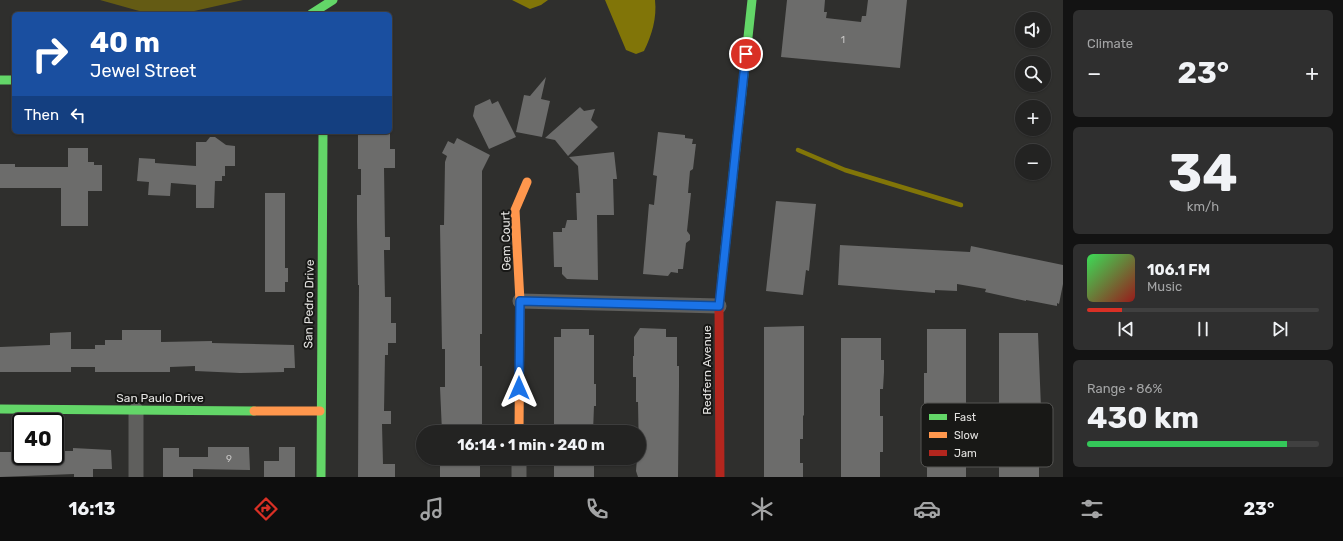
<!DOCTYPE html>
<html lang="en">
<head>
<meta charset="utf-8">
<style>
  body { margin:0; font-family:Rubik,sans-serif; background:#2f2f2f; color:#f1f3f6; height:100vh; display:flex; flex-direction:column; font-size:15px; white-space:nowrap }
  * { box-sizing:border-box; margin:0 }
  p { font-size:13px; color:#a3a4a5 }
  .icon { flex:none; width:22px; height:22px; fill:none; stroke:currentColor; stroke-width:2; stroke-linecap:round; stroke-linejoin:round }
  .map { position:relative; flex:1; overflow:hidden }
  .panel { display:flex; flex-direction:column; gap:10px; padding:10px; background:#131313; width:280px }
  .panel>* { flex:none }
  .top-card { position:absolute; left:12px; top:12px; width:380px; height:122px; border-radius:6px; box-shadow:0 1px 3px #0004,0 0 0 1px #404040; background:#1a4fa0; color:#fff; overflow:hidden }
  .fabs { position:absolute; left:1015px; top:12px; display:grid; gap:8px }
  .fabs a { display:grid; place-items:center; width:36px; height:36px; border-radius:50%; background:#232322; box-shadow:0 1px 3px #0004,0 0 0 1px #404040; font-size:20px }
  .speed { position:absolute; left:12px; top:413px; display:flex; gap:8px; font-size:20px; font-weight:700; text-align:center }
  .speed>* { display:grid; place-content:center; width:52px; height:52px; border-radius:50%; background:#232322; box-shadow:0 1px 3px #0004,0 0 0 1px #404040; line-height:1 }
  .speed .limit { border:2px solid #111; border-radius:6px; background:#fff; color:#111 }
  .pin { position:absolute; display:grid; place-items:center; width:34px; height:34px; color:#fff; margin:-17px; border:2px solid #fff; border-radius:50%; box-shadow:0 1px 4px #0007 }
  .me { position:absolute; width:44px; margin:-22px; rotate:0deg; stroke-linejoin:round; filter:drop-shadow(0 0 3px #0008) }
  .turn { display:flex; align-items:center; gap:14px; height:84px; padding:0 12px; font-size:18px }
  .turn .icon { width:52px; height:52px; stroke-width:2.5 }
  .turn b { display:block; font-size:28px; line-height:34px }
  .then { display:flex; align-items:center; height:38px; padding:0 12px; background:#0003; gap:8px; font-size:15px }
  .big { font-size:30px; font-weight:700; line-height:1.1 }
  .panel .tile { flex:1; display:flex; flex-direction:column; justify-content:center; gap:6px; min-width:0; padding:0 14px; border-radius:6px; background:#2f2f2f }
  .panel .dial { align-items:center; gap:0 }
  .dial b { font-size:52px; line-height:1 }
  .song { display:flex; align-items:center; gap:12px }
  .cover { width:48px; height:48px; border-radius:6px; background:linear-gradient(135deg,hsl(130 70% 55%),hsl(0 70% 35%)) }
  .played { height:4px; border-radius:2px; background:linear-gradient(90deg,#d93025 15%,#404040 15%) }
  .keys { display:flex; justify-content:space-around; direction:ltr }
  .heat { display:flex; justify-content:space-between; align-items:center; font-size:22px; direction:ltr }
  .charge { height:6px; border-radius:3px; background:linear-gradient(90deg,#34c759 86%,#404040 0) }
  .trip { position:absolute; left:416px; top:425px; width:230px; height:40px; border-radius:20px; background:#232322; box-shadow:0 1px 3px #0004,0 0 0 1px #404040; font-weight:700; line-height:40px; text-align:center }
  .tabs { display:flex; height:64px; justify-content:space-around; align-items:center; background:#0e0e0e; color:#a3a4a5 }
  .tabs .icon { width:28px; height:28px }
  .tabs .selected { color:#d93025 }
  .tabs b { font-size:18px; color:#f1f3f6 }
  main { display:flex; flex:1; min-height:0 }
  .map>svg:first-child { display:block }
</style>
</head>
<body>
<main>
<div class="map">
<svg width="1063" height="477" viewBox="0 0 1063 477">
  <rect width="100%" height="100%" fill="#2f2f2d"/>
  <!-- forest -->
  <path fill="#645b14" d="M100 0H243L181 14H150Z"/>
  <!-- water -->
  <path fill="#817508" d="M512 0H548L541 5 530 9Z
    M605 0H655C657 18 652 35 644 51L636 54 626 50Z"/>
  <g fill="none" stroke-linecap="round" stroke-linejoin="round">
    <!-- stream -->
    <path stroke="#817508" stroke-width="4.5" d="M798 150 845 170 961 205"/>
  </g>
  <!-- building -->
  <path fill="#6c6c6b" d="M787 0H825L824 12H827L826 18 861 22 862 16H866L868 0H907L900 68 781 57Z
    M546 77 541 99 550 101 542 137 516 132 524 95 530 96Z
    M490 99 492 104 498 101 516 137 489 149 473 116 475 106Z
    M580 107 584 111 595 109 591 120 598 127 568 156 555 140 545 138Z
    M358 132H390V149H395V168H384L385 237H390V250H384L385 297H391V323H396V343H388V355H385L384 411H391V424H382L383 464H395V477H358L359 285H358L357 222V195H361V169H358Z
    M658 132 685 135V138L693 139 692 144H696L693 169 690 171 688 193H691L687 231 690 235V240L686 243 683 269H678V273L671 272 668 276 643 274 649 204 654 205 657 176 653 175Z
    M210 137H215L226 145 235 146V166H225V176H222V181H215L214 208H196V185L171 183 170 196 148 195 149 182 137 181 139 158 155 159V163L196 166V142H206Z
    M457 138 490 155 482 171V334H480V366H482V432H442L440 387H445V349H442L440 225H444L445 162 447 156 442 153 448 141 454 144Z
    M68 148H88V162H94V165H102V191H88V226H61V188H0V164H15V167H68Z
    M614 152 617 179H613L614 215H597L598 280 567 279 562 274V267H554L553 232H562V228H565L567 220H577L576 193H580L578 166 569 157Z
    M265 193H285V268H288V282H285V292H265Z
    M776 201 816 204 809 271 806 270 803 295 766 291Z
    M840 245 970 252 971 246 1063 265V284L1059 304 1057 303V306L1026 300V301L985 292 986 289 957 284V291L935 290V293L838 285Z
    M804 326V415L803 416V439H800V463H803V477H764V327Z
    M640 328 666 329V337H677V366H679V387L678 477H638L636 471 637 458H639L638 402H636V377H633V356H634V337Z
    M561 329H589V335H594V384H596V406H594L593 432H554V337H561Z
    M927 329H966V477H927V434H924V373H927Z
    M122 330H161V342L212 341V343L294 345 295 368H284V372L240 373 195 371V366L170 367V372H95V367H71V372H0V347L50 345V333L71 332V349H95V345H105V340H122Z
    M999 333H1038L1041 408H1039V477H999Z
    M841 338H881V360H884V372L883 389H880V416H883V452H880V477H841Z
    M208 447H249L250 470 193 469V477H163V448H179V457H208Z
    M279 447H295V477H264V461H279Z
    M73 448 111 450 112 469H93V477H74V474L0 477V452H21V456H55V451H73Z
    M440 458H480V477H440Z
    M554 458H594V477H554Z"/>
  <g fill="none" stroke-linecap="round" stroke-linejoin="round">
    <!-- street -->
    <path stroke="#5f5f5d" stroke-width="15" d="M520 301 719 306
      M136 410V477
      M519 477V458"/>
    <!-- fast -->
    <path stroke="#63d668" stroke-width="9" d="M311 14 333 0
      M0 80H14
      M722 277 752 0
      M0 409 254 411
      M321 477 323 132"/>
    <!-- slow -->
    <path stroke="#ff974d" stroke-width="9" d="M254 411H320
      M519 432 520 301 515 210 527 182"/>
    <!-- jam -->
    <path stroke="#b3261e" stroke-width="9" d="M720 477 719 306 722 277"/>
  </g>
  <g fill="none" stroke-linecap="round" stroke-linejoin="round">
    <!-- route casing -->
    <g stroke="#114b97" stroke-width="10">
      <path id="route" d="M519 388 520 301 719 306 746 54"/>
    </g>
    <!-- route -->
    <use href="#route" stroke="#1a73e8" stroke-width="7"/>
  </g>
  <g text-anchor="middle" stroke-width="4" stroke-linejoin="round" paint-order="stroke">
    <!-- number labels -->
    <g font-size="10" fill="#c6c5c4">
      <text x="843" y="43">1</text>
      <text x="229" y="462">9</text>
    </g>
    <!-- street labels -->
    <g font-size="12" fill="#e4e3e1" stroke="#181816">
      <text transform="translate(506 241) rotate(-91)" y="4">Gem Court</text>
      <text transform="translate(309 304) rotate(-89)" y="4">San Pedro Drive</text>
      <text transform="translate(707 370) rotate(-90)" y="4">Redfern Avenue</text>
      <text x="160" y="402">San Paulo Drive</text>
    </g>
  </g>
  <!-- legend -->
  <rect x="921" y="403" width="132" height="64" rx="6" fill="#181816" stroke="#555553" stroke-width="1"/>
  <rect x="929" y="414" width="18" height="6" fill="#63d668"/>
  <rect x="929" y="432" width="18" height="6" fill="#ff974d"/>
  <rect x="929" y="450" width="18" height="6" fill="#b3261e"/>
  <g font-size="11" fill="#e4e3e1">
    <text x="954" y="421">Fast</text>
    <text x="954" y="439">Slow</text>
    <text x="954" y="457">Jam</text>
  </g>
</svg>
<div class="fabs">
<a><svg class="icon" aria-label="sound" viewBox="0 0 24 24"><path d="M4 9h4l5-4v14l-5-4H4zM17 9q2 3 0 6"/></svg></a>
<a><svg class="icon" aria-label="search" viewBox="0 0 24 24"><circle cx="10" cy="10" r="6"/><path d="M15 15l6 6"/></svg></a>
<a>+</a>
<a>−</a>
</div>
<div class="speed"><div class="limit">40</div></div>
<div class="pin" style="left:746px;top:54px;background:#d93025"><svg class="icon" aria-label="arrive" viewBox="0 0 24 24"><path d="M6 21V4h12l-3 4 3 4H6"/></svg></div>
<svg class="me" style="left:519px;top:388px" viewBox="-20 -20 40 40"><path d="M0-17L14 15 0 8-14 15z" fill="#1a73e8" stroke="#fff" stroke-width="4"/></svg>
<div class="trip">16:14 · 1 min · 240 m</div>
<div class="top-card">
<div class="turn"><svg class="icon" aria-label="right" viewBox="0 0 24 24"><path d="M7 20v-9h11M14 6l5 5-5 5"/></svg><div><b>40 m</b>Jewel Street</div></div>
<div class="then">Then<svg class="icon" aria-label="left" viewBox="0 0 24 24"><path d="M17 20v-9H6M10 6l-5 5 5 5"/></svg></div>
</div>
</div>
<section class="panel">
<div class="tile"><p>Climate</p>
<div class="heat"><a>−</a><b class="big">23°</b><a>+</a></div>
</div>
<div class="tile dial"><b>34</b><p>km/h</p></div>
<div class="tile">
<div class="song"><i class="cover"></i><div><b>106.1 FM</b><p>Music</p></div></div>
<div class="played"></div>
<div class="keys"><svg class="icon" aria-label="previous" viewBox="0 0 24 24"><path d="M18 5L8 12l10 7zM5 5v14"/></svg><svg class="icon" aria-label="pause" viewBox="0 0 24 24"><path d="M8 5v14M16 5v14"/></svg><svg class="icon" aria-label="next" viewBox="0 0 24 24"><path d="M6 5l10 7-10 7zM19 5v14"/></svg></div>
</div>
<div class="tile"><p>Range · 86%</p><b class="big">430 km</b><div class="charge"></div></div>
</section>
</main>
<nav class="tabs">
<b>16:13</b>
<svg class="icon selected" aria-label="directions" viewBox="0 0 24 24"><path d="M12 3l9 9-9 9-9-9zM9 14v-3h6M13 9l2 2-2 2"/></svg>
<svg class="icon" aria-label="music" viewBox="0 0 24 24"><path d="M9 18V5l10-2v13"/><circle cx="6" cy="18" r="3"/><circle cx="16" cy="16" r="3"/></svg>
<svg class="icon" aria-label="phone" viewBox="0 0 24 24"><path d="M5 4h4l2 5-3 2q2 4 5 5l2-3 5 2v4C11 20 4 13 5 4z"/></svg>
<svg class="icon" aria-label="climate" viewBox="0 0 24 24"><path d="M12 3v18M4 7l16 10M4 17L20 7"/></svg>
<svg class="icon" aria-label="car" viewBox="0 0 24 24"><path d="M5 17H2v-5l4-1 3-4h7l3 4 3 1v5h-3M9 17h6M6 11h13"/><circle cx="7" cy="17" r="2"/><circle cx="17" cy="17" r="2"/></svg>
<svg class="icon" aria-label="filters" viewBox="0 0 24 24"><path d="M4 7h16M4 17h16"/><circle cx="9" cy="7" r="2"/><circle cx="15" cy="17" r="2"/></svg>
<b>23°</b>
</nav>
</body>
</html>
